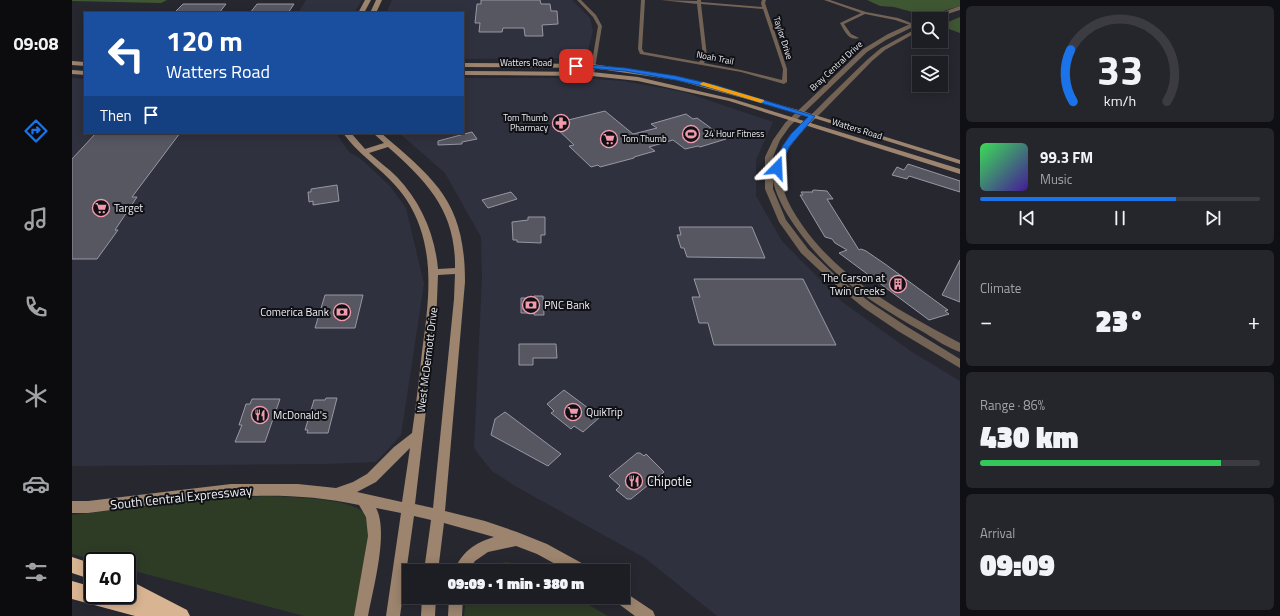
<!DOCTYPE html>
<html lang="en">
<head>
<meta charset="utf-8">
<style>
  body { margin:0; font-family:"Titillium Web",sans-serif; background:#25262c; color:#f1f3f6; height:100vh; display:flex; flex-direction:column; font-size:15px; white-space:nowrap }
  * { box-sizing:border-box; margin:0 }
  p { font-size:13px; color:#a0a2a6 }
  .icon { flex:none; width:22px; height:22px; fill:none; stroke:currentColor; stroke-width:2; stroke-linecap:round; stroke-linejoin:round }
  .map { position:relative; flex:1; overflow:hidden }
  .side { display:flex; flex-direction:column; gap:6px; padding:6px; background:#101014; width:320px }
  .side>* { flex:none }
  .banner { position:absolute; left:12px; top:12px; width:380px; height:122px; border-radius:0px; box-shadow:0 2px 10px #0003,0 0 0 1px #3b3b41; background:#1a4fa0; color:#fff; overflow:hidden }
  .controls { position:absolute; left:840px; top:12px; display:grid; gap:8px }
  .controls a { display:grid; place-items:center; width:36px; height:36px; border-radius:0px; background:#1d1d24; box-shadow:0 2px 10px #0003,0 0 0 1px #3b3b41; font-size:20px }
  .speed { position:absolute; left:12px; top:552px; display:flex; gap:8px; font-size:20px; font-weight:700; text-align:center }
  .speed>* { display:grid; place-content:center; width:52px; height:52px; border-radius:50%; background:#1d1d24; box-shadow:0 2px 10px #0003,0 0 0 1px #3b3b41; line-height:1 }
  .speed .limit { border:2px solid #111; border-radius:6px; background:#fff; color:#111 }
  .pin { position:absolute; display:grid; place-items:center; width:34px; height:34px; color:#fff; margin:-17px; border-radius:8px; box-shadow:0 2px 6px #0006 }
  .me { position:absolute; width:44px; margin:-22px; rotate:21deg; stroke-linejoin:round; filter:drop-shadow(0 0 3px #0008) }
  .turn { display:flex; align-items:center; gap:14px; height:84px; padding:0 16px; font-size:18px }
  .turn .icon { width:52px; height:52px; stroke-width:2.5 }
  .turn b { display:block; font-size:28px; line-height:34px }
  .then { display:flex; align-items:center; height:38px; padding:0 16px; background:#0003; gap:8px; font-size:15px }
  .big { font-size:30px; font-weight:800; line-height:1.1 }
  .side .widget { flex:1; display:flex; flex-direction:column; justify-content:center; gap:6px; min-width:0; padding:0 14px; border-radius:6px; background:#25262c }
  .side .dial { align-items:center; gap:0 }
  .dial svg { height:104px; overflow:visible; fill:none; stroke:#3b3b41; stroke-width:7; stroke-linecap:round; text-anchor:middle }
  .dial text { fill:#f1f3f6; stroke:none }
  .song { display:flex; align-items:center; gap:12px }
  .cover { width:48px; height:48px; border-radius:6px; background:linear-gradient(135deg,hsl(130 70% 55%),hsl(260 70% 35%)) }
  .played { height:4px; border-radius:2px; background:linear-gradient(90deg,#1a73e8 70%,#3b3b41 70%) }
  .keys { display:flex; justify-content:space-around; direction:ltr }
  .heat { display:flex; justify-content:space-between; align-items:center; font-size:22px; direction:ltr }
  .charge { height:6px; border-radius:3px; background:linear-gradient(90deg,#34c759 86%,#3b3b41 0) }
  .trip { position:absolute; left:330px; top:564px; width:228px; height:40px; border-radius:0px; background:#1d1d24; box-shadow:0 2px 10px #0003,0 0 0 1px #3b3b41; font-weight:800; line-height:40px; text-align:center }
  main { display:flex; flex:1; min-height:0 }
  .tabs { display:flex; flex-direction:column; width:72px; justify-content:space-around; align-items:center; background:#0c0c0e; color:#a0a2a6 }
  .tabs .icon { width:28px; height:28px }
  .tabs .current { color:#1a73e8 }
  .tabs b { font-size:18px; color:#f1f3f6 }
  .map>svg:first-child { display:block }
</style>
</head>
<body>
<main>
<nav class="tabs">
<b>09:08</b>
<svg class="icon current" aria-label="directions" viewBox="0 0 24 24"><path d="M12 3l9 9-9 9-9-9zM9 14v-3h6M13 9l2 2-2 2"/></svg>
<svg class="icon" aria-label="music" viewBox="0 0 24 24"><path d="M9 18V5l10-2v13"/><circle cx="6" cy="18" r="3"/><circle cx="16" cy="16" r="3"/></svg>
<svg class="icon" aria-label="phone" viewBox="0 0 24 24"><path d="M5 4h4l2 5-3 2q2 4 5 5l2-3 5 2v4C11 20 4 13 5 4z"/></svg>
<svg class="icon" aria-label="climate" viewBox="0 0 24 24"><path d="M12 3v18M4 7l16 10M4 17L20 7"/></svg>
<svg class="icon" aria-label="car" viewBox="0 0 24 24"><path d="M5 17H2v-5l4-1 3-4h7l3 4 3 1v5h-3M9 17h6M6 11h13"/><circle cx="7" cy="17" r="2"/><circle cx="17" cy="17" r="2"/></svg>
<svg class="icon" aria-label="filters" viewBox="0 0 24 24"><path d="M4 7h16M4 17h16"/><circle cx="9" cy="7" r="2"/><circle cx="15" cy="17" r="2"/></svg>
</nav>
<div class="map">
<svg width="888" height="616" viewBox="0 0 888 616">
  <rect width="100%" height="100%" fill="#272730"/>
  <!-- built -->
  <path fill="#30313f" d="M234 0H290L282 13H226Z
    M320 0H500L518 18 521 31 514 58 391 59V13H314Z
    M0 78 13 79V133H264L277 152 289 159 317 185 334 208 352 284 329 435 304 462 254 464 0 466Z
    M391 78H506L551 81 612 92 701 122 684 160V196L710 241 769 301 840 352 888 381V616H645L573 558 443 486 420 471 407 455 402 447 410 279 409 237 373 173 327 133H391Z"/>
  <!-- green -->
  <path fill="#2e3c26" d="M195 496C217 497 275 498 291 512 296 517 297 523 299 529L282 616H232L55 569V561H27L0 554V515L117 501Z
    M435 562 447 565 458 571H409L422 564Z
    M394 597H503L536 616H392Z"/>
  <!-- forest -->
  <path fill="#3f5633" d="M0 0H95L89 3 0 1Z
    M795 0H888V6L855 16 822 7 808 6Z
    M888 17V33L869 26V25Z"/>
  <!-- building -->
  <path fill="#575762" stroke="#9798a3" d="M409 0H468L469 4H478L479 11H485L486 24 470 25 471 36H453L452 28H431L430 32H407L408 23H403L405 4H409Z
    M111 4H154L147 13H102Z
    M185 4H222L216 13H178Z
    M533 111 561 134 585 128 579 124 614 114 621 119 625 118 654 139 628 147 626 146 613 149 601 140 577 147 583 151 562 157V158L528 167 526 165 519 167 497 146 502 145 480 124Z
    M400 132 405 139 390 142V144L366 145V141Z
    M24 133H108L60 197H65L43 230H46L25 259H0V159Z
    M836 164 888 181V192L837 176 835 179 820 175 825 167 832 170Z
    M265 185 267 201 241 205V201L237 202 236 192H239V189Z
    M742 190 755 191 761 199H755L787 250 789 249 794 251 813 264 876 310 873 311 877 314 857 320 767 253 775 250 763 243 760 239 753 237 728 195H731L729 192H741L740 191Z
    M439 192 445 199 416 208 410 200Z
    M456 217H473V235H469V243L445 242V240H441L440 222 456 220Z
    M607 227H680L693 258 615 257 612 248H609L605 235H609Z
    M888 260V302L870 295Z
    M622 279H731L764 345H642L636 323H627L620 297H628Z
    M253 295H291L283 328H243Z
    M462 296H471L472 315H462V313H449V298H462Z
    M447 344H484L485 358H461V365H447Z
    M492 390 528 417 511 432 502 426 499 429 479 413 482 411 475 404Z
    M254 398H265L256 433H235L236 430H233L242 400H253Z
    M180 399H208L193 442H163L170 425H167L174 404H178Z
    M433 412 489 454 476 466 419 435 423 419Z
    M565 453H568L572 456 574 454 592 472 559 499H555L544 490 548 486 537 476Z"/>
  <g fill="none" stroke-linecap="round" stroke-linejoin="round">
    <!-- minor -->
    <path fill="#726355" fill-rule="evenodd" d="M505 0H509L524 15 530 26 522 74 520 75 518 74 526 26 521 17Z
      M569 0H573L570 49 572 52 627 62 631 56 625 4 589 0 625 1V0H629V2L690 7 689 3 690 0H694L693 3 715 69V82L712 84 669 72 568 54 566 49ZM629 4 691 9 711 69 710 80 669 70 632 63 635 56Z
      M752 0H758L794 12 826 18 847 26V28L823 20 793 14 772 24 779 34 787 38C777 42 772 30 768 23L789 13Z"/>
    <!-- tertiary -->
    <path fill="#726355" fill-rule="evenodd" d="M888 6V10L860 19H852Z
      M847 20V24L814 40 795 52 718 126 708 140 701 157V189L714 220 736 249 765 277 799 303 834 326 888 359V368L826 331 792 308 759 281 729 253 707 222 693 189V157L701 140 713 123 791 49 816 34Z
      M842 30 847 31 813 50 800 61C784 78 767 94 751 111 736 126 719 140 711 160 705 176 712 194 720 209 757 274 824 309 888 343V352C876 348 864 340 853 333 796 301 750 271 715 214 707 200 697 181 702 165 709 140 731 123 748 106 764 90 780 74 796 59L809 48Z"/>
    <!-- secondary -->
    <path fill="#9c846e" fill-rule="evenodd" d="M293 0H299L292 13H286Z
      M304 0H310L304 13H298Z
      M0 61 13 62V66L0 65Z
      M391 63 520 64 604 76 730 111 888 160V164L726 113 604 80 520 68 391 67Z
      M0 70 13 71V75L0 74Z
      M391 71 520 72 566 77 661 99 888 169V174L657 101 566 81 520 76 391 75Z
      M271 133H279L293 149 312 143 301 133H309C365 181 393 203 393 282L373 511 413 521 445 532 475 544 515 566 517 571H496L465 554 444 546 416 552 403 561 396 571H382C390 552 402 543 422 537L372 523 366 571H352L359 520 342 516 328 616H314L329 513 304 508C317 531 301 589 296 616H282L296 536 294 517 287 505C196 485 107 502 16 513H0V501H16L159 484H226L264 488 281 482 295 474 322 447 340 433C344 406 347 379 350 352 357 300 365 246 334 199 317 173 289 158 271 133ZM316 147C356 182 384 212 383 268L366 269C363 235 349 202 325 177 316 168 306 161 297 153ZM383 274 382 299 361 508 343 504 364 325 366 275ZM338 448 330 502 285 492 304 482Z
      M551 591 581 611 583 616H563L544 602 542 597H551Z
      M350 597H364L363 616H349Z
      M377 597H391L390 616H376Z"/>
    <!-- motorway -->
    <path fill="#d9b492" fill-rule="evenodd" d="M0 557 21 564V580L0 573Z
      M55 579 115 610 118 616H63L0 599V581L21 587V595H55Z"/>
  </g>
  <!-- route -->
  <path fill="#1a73e8" stroke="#114b97" d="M504 64 553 68 604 76 643 85 743 116 717 147 709 168 705 170 702 168 710 147 719 134 736 117 639 88 604 80 553 71 503 67V64Z"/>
  <!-- slow -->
  <path fill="#f59e0b" d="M631 82 692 100V101L689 103 629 85 628 84Z"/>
  <!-- icons -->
  <defs>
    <g id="pharmacy-ring" transform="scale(0.9)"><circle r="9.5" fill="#101115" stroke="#f29aad" stroke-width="1.5"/><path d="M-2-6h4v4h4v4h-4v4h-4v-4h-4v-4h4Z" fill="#f29aad"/></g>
    <g id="stadium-ring" transform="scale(0.9)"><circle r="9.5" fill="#101115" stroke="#f29aad" stroke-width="1.5"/><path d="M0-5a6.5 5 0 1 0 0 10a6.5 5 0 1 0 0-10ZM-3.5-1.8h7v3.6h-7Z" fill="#f29aad"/></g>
    <g id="supermarket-ring" transform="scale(0.9)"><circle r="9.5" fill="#101115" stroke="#f29aad" stroke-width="1.5"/><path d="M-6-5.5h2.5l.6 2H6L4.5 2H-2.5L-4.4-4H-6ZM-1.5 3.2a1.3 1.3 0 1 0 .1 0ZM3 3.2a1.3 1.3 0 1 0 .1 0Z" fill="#f29aad"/></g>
    <g id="building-ring" transform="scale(0.9)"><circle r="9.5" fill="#101115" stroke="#f29aad" stroke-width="1.5"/><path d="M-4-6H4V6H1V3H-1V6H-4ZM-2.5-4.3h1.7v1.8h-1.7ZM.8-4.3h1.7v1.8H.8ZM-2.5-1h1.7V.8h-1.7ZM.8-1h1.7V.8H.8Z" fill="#f29aad"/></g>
    <g id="bank-ring" transform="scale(0.9)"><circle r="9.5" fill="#101115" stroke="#f29aad" stroke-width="1.5"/><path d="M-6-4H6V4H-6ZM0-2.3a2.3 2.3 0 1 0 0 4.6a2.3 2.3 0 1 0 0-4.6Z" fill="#f29aad"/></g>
    <g id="restaurant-ring" transform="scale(0.9)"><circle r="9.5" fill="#101115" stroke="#f29aad" stroke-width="1.5"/><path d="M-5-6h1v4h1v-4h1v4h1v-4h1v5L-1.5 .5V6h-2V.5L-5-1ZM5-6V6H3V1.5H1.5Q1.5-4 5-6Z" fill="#f29aad"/></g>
  </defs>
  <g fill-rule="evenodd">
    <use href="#pharmacy-ring" x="489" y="123"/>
    <use href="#stadium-ring" x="619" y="134"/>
    <use href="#supermarket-ring" x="537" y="139"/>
    <use href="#supermarket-ring" x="29" y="208"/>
    <use href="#building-ring" x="826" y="284"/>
    <use href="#bank-ring" x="459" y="305"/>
    <use href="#bank-ring" x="270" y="312"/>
    <use href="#supermarket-ring" x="501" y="412"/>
    <use href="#restaurant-ring" x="188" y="415"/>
    <use href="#restaurant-ring" x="562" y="481"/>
  </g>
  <g text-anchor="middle" stroke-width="4" stroke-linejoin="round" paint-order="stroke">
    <!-- far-street labels -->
    <g font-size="9" fill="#ededf4" stroke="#101115">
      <text transform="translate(711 38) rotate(72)" y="3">Taylor Drive</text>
      <text transform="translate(643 58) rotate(11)" y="3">Noah Trail</text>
      <text x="454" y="66">Watters Road</text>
      <text transform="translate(764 66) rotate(-43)" y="3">Bray Central Drive</text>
      <text transform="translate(785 129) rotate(17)" y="3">Watters Road</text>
    </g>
    <!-- far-poi labels -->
    <g font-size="9" fill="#ededf4" stroke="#101115" text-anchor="start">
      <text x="476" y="121" text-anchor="end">Tom Thumb<tspan x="476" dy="10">Pharmacy</tspan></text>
      <text x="632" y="137">24 Hour Fitness</text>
      <text x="550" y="142">Tom Thumb</text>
    </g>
    <!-- poi labels -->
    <g font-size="11" fill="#ededf4" stroke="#101115" text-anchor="start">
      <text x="42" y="212">Target</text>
      <text x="813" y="282" text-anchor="end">The Carson at<tspan x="813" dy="13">Twin Creeks</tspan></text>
      <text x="472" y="309">PNC Bank</text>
      <text x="257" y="316" text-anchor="end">Comerica Bank</text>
      <text x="514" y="416">QuikTrip</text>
      <text x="201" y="419">McDonald's</text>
    </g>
    <!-- street labels -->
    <g font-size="11" fill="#ededf4" stroke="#101115">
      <text transform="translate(355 360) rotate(-83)" y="4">West McDermott Drive</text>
    </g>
    <!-- near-poi labels -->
    <g font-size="13" fill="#ededf4" stroke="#101115" text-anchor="start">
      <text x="575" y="486">Chipotle</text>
    </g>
    <!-- near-street labels -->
    <g font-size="13" fill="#ededf4" stroke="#101115">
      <text transform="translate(109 497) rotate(-6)" y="5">South Central Expressway</text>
    </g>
  </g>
</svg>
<div class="controls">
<a><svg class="icon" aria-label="search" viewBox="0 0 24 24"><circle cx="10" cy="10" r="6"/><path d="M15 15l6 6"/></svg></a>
<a><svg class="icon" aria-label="layers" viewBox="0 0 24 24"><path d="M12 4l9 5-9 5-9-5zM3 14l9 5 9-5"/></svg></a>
</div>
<div class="speed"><div class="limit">40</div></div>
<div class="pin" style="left:504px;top:66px;background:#d93025"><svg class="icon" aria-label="arrive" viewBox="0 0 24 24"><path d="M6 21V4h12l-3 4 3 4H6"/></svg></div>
<svg class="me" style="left:705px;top:168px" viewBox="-20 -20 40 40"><path d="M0-17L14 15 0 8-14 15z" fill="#1a73e8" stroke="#fff" stroke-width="4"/></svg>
<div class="trip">09:09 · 1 min · 380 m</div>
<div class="banner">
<div class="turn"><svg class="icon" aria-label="left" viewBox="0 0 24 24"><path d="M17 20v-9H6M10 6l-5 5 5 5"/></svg><div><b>120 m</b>Watters Road</div></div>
<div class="then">Then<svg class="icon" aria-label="arrive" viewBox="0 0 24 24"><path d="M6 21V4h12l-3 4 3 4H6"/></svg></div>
</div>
</div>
<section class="side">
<div class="widget dial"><svg viewBox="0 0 100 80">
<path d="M14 69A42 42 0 1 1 86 69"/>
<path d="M14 69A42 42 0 0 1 12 29" stroke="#1a73e8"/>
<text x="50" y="56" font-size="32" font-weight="700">33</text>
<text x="50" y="72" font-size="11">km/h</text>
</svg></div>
<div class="widget">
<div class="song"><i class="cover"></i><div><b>99.3 FM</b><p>Music</p></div></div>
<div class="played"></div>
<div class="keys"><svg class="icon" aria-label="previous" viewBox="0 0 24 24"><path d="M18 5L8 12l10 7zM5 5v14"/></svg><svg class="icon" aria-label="pause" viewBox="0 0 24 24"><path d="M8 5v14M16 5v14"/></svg><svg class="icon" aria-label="next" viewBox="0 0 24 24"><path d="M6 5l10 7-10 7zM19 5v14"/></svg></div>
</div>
<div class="widget"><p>Climate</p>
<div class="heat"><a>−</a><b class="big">23°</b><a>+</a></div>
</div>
<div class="widget"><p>Range · 86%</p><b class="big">430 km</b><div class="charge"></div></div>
<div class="widget"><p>Arrival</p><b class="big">09:09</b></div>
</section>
</main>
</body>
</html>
